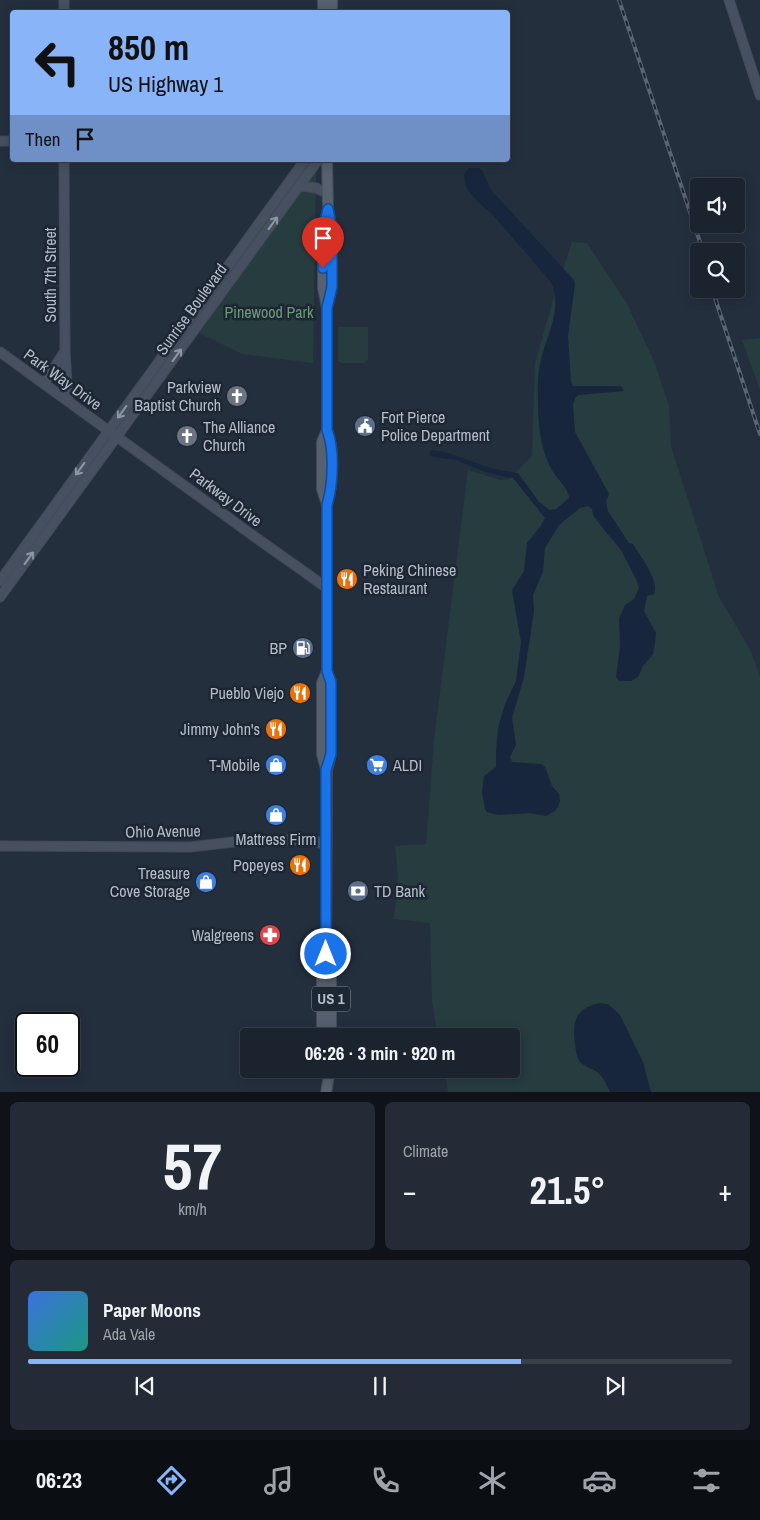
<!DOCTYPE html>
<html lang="en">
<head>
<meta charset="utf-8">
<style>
  body { margin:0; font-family:"Archivo Narrow",sans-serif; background:#242b36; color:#f1f3f6; height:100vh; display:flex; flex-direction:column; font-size:19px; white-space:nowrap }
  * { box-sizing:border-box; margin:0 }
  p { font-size:16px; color:#a0a4aa }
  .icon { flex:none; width:28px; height:28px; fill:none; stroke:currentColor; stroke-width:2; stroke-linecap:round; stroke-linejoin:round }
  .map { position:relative; height:1092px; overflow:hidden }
  .panel { display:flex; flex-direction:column; gap:10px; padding:10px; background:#0f1319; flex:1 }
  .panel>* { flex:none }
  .banner { position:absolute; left:10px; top:10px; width:500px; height:152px; border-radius:5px; box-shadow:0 2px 12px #0003,0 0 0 1px #39404a; background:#8ab4f8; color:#111; overflow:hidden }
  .tools { position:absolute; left:690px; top:178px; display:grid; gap:10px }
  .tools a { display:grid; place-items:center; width:55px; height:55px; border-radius:5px; background:#1b232e; box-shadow:0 2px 12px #0003,0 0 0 1px #39404a; font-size:25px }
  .speed { position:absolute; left:15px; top:1012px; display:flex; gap:10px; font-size:25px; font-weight:700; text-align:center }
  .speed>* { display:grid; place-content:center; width:65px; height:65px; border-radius:50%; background:#1b232e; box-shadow:0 2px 12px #0003,0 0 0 1px #39404a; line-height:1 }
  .speed .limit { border:2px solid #111; border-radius:8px; background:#fff; color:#111 }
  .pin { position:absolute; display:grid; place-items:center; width:42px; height:42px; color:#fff; margin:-51px -21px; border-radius:50% 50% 50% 0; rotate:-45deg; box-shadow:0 0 5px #0007 }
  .pin .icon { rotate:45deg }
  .me { position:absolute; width:55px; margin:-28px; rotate:0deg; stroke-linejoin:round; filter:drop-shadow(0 0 4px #0008) }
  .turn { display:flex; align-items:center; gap:18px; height:105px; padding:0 15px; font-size:22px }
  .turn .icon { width:65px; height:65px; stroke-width:2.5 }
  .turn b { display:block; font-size:35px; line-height:42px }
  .then { display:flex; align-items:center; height:48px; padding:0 15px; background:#0003; gap:10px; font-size:19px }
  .big { font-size:38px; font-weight:700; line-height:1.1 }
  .panel .widget { flex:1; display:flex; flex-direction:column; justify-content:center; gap:8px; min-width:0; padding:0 18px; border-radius:8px; background:#242b36 }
  .panel .dial { align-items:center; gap:0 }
  .dial b { font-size:65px; line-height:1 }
  .song { display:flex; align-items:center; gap:15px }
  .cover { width:60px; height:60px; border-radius:8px; background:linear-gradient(135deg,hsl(220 70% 55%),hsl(170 70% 35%)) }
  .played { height:5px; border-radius:2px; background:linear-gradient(90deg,#8ab4f8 70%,#39404a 70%) }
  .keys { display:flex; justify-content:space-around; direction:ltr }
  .heat { display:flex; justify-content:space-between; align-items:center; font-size:28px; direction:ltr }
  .panel .tiles { flex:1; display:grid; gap:10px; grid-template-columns:1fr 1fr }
  .widget:last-child { grid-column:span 2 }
  .trip { position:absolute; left:240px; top:1028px; width:280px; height:50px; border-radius:5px; background:#1b232e; box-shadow:0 2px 12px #0003,0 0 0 1px #39404a; font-weight:700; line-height:50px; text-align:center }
  .tab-bar { display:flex; height:80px; justify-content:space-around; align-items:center; background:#0b0e12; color:#a0a4aa }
  .tab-bar .icon { width:35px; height:35px }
  .tab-bar .on { color:#8ab4f8 }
  .tab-bar b { font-size:22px; color:#f1f3f6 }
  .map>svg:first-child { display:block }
</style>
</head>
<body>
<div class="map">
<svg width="760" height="1093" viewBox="0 0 760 1093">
  <rect width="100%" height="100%" fill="#242f3e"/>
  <!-- green -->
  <path fill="#263c3f" d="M316 169 313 363 242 354 199 333Z
    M572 242 587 243 626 302 654 361 669 406 671 446 719 597 751 651 760 677V1092H448L444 1069H511V1036H438L432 1002 430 923 394 919 398 877 395 846 426 844 434 740 468 470 500 480 509 479 532 456 535 363 554 297Z
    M338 327H368V359L365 363H342L338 361Z
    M760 338V390L742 340Z"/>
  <!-- water -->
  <path fill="#17263c" d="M469 168H478L482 170 491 190 574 280 575 284 568 336 571 382 573 386H621L624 391 579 395 576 397 573 404 575 432 609 494 606 502 608 511 629 543 633 544C640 556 660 581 654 594L647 596 644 611 656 633 655 644 653 654 643 666 638 677 631 681H619L616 677 620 647 619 618 625 605 634 599 639 588 636 579 621 550 605 531 593 515 592 509 588 506 580 508 559 525 545 548 543 572 533 595 534 611 524 677 512 718 516 745 510 757 512 762 541 764 545 767 552 786 559 794 560 801 558 807 555 811 546 816 530 813 498 815 487 812 485 809 482 792 484 776 496 767V751L498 728 505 704 516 681 521 642 512 590 524 571 527 543 540 527 545 518 513 478 488 473 456 460 433 457 429 454 431 450 445 452 494 469 518 473 539 502 550 510 556 509 569 498C569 489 558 480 553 472 542 453 539 432 538 410 538 395 537 378 540 364 545 337 564 309 551 282L492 214 478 202 468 190 465 184 464 174Z
    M600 1003 608 1004 620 1015 643 1062 651 1092H610C606 1084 603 1075 594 1070 590 1068 584 1066 581 1063 576 1058 576 1050 575 1044 572 1022 575 1008 600 1003Z"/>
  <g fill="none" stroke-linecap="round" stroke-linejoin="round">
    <!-- secondary casing -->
    <g stroke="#414a57" stroke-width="11">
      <path id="secondary" d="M64 0V12
        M729 0 760 95
        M0 141H12
        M300 186 316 188 327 193
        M65 351 68 400
        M0 352 255 537 327 588
        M44 384 65 351 64 160
        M0 581 305 160
        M0 597 318 160
        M0 846 190 847 251 840H312L326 845"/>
    </g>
    <!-- primary casing -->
    <g stroke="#414a57" stroke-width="12">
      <path id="primary" d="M323 12V0
        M332 12V0
        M327 160 328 209 332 230V287L328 303
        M327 505C333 485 335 450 327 430
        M326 769 322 754V683L327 671
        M326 962 331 975V1036
        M322 1036V975L326 962 327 770 331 754V682L327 671V505L322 489V442L327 430V308L323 288V230L328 209
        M326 1093 330 1069"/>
    </g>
    <!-- secondary -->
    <use href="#secondary" stroke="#465061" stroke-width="9"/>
    <!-- primary -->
    <use href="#primary" stroke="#56606e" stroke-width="10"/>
    <!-- rail casing -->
    <g stroke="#5a6575" stroke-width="4">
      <path id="rail" d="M619 0 703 251
        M712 289 760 434"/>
    </g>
    <!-- rail -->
    <use href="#rail" stroke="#1d2633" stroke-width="2" stroke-dasharray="5.5" stroke-linecap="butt"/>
  </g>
  <!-- one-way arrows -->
  <defs><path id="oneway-shaft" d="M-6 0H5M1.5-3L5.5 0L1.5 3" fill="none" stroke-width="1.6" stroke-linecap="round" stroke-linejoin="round" transform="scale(1.25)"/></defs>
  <g stroke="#8e96a5">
    <use href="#oneway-shaft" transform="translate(273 223) rotate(-54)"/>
    <use href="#oneway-shaft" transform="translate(177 355) rotate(-54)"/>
    <use href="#oneway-shaft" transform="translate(122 412) rotate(126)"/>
    <use href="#oneway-shaft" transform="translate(80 469) rotate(126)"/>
    <use href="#oneway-shaft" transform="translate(29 558) rotate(-54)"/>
  </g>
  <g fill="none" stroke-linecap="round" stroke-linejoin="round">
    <!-- route casing -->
    <g stroke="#114b97" stroke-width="12">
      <path id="route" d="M323 268V230L328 209 332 230V287L327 308V430C335 450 333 485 327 505V671L331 682V754L326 770V954"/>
    </g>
    <!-- route -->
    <use href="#route" stroke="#1a73e8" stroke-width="9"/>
  </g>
  <!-- icons -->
  <defs>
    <g id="church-disc" transform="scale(1.125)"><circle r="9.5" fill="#6b7280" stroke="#1d2633"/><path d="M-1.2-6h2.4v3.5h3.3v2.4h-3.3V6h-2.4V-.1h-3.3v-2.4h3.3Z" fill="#fff"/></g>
    <g id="civic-disc" transform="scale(1.125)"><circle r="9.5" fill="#5c6f8a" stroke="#1d2633"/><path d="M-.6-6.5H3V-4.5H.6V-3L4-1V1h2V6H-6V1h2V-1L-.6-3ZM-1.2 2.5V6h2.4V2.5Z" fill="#fff"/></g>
    <g id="restaurant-disc" transform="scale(1.125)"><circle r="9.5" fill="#e8710a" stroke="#1d2633"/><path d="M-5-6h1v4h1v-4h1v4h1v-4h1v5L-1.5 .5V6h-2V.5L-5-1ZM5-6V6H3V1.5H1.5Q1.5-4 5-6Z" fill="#fff"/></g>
    <g id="fuel-disc" transform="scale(1.125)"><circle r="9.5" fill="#5c6f8a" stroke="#1d2633"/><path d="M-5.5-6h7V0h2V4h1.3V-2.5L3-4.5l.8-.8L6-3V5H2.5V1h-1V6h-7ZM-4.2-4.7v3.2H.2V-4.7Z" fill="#fff"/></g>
    <g id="shop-disc" transform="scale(1.125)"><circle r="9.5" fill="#3f7fe0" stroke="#1d2633"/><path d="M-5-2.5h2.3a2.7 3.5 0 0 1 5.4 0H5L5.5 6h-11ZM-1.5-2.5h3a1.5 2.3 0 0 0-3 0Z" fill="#fff"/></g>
    <g id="supermarket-disc" transform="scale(1.125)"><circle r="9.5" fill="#3f7fe0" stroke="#1d2633"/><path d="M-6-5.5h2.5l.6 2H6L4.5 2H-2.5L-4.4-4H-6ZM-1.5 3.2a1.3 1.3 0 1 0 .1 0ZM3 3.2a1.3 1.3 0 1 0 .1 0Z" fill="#fff"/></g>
    <g id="bank-disc" transform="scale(1.125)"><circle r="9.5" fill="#5c6f8a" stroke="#1d2633"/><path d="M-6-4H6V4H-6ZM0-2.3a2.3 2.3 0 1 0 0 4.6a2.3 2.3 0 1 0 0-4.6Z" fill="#fff"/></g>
    <g id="pharmacy-disc" transform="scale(1.125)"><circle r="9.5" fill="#e0444e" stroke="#1d2633"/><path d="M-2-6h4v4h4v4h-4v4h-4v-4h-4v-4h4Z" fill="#fff"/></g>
  </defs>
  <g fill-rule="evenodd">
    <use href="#church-disc" x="237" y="396"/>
    <use href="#civic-disc" x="365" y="426"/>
    <use href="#church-disc" x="187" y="436"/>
    <use href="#restaurant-disc" x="347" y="579"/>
    <use href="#fuel-disc" x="303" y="648"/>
    <use href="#restaurant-disc" x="300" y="693"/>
    <use href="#restaurant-disc" x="276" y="729"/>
    <use href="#shop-disc" x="276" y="765"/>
    <use href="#supermarket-disc" x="377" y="765"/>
    <use href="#shop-disc" x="276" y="815"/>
    <use href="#restaurant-disc" x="300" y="865"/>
    <use href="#shop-disc" x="206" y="882"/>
    <use href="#bank-disc" x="358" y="891"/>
    <use href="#pharmacy-disc" x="270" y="935"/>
  </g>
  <g text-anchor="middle" stroke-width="5" stroke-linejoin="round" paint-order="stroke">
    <!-- shield labels -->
    <rect fill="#1d2633" stroke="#878f9c" stroke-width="1" x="312" y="986.5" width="38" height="25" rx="4"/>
    <g font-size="15" font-weight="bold" fill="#b4bcc9">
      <text x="331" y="1004">US 1</text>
    </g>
    <!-- street labels -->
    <g font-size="16" fill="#b4bcc9" stroke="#1d2633">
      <text transform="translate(50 275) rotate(-90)" y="6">South 7th Street</text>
      <text transform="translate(191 309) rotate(-54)" y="6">Sunrise Boulevard</text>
      <text transform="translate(63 379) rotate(36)" y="6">Park Way Drive</text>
      <text transform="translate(226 497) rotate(37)" y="6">Parkway Drive</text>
      <text transform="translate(163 831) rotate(-1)" y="6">Ohio Avenue</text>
    </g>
    <!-- park labels -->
    <g font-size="16" fill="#6b9a76" stroke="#1d2633">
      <text x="269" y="318">Pinewood Park</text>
    </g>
    <!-- poi labels -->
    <g font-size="16" fill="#b4bcc9" stroke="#1d2633" text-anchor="end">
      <text x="221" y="393">Parkview<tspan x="221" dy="18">Baptist Church</tspan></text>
      <text x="381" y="423" text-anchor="start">Fort Pierce<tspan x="381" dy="18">Police Department</tspan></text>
      <text x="203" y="433" text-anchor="start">The Alliance<tspan x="203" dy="18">Church</tspan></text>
      <text x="363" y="576" text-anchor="start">Peking Chinese<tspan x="363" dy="18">Restaurant</tspan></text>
      <text x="287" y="654">BP</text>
      <text x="284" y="699">Pueblo Viejo</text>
      <text x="260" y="735">Jimmy John's</text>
      <text x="260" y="771">T-Mobile</text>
      <text x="393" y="771" text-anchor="start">ALDI</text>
      <text x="276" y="845" text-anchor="middle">Mattress Firm</text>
      <text x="284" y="871">Popeyes</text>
      <text x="190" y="879">Treasure<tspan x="190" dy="18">Cove Storage</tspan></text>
      <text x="374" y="897" text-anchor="start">TD Bank</text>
      <text x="254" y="941">Walgreens</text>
    </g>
  </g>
</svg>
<div class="tools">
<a><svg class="icon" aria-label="sound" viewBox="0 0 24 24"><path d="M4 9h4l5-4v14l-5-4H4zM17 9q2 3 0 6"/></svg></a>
<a><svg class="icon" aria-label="search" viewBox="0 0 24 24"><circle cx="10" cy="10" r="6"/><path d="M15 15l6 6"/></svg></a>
</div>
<div class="speed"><div class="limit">60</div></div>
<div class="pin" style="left:323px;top:268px;background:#d93025"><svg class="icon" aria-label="arrive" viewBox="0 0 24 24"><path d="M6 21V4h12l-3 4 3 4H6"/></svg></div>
<svg class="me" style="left:326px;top:954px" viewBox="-20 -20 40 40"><circle r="17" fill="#1a73e8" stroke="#fff" stroke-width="3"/><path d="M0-11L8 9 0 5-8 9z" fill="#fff"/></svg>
<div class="trip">06:26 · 3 min · 920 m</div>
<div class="banner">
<div class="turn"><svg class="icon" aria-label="left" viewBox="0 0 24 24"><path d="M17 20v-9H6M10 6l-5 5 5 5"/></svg><div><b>850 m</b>US Highway 1</div></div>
<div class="then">Then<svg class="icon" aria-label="arrive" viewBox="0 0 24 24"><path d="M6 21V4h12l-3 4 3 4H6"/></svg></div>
</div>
</div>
<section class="panel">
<div class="tiles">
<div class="widget dial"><b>57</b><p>km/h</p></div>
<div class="widget"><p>Climate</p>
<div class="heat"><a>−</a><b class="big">21.5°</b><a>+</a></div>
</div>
<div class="widget">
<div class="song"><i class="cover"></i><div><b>Paper Moons</b><p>Ada Vale</p></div></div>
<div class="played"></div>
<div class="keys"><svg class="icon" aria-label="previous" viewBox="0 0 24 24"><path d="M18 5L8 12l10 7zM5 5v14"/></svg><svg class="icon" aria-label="pause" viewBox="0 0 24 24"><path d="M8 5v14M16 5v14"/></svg><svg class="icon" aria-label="next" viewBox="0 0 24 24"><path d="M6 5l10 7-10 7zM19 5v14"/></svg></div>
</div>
</div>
</section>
<nav class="tab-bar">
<b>06:23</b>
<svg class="icon on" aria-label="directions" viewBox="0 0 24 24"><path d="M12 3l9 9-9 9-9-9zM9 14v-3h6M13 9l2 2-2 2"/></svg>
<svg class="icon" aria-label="music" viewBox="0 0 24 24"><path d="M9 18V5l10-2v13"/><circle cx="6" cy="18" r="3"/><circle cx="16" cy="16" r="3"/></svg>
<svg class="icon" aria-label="phone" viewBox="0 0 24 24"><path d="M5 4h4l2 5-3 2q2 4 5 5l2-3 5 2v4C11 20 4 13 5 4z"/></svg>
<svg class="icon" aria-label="climate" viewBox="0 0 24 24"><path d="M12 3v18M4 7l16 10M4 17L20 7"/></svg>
<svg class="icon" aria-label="car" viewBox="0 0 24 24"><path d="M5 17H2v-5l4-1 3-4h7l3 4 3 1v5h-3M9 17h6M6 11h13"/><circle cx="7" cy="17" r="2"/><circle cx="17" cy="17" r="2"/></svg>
<svg class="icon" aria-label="filters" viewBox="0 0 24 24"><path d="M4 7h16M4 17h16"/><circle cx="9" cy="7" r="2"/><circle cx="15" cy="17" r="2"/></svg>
</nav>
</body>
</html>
